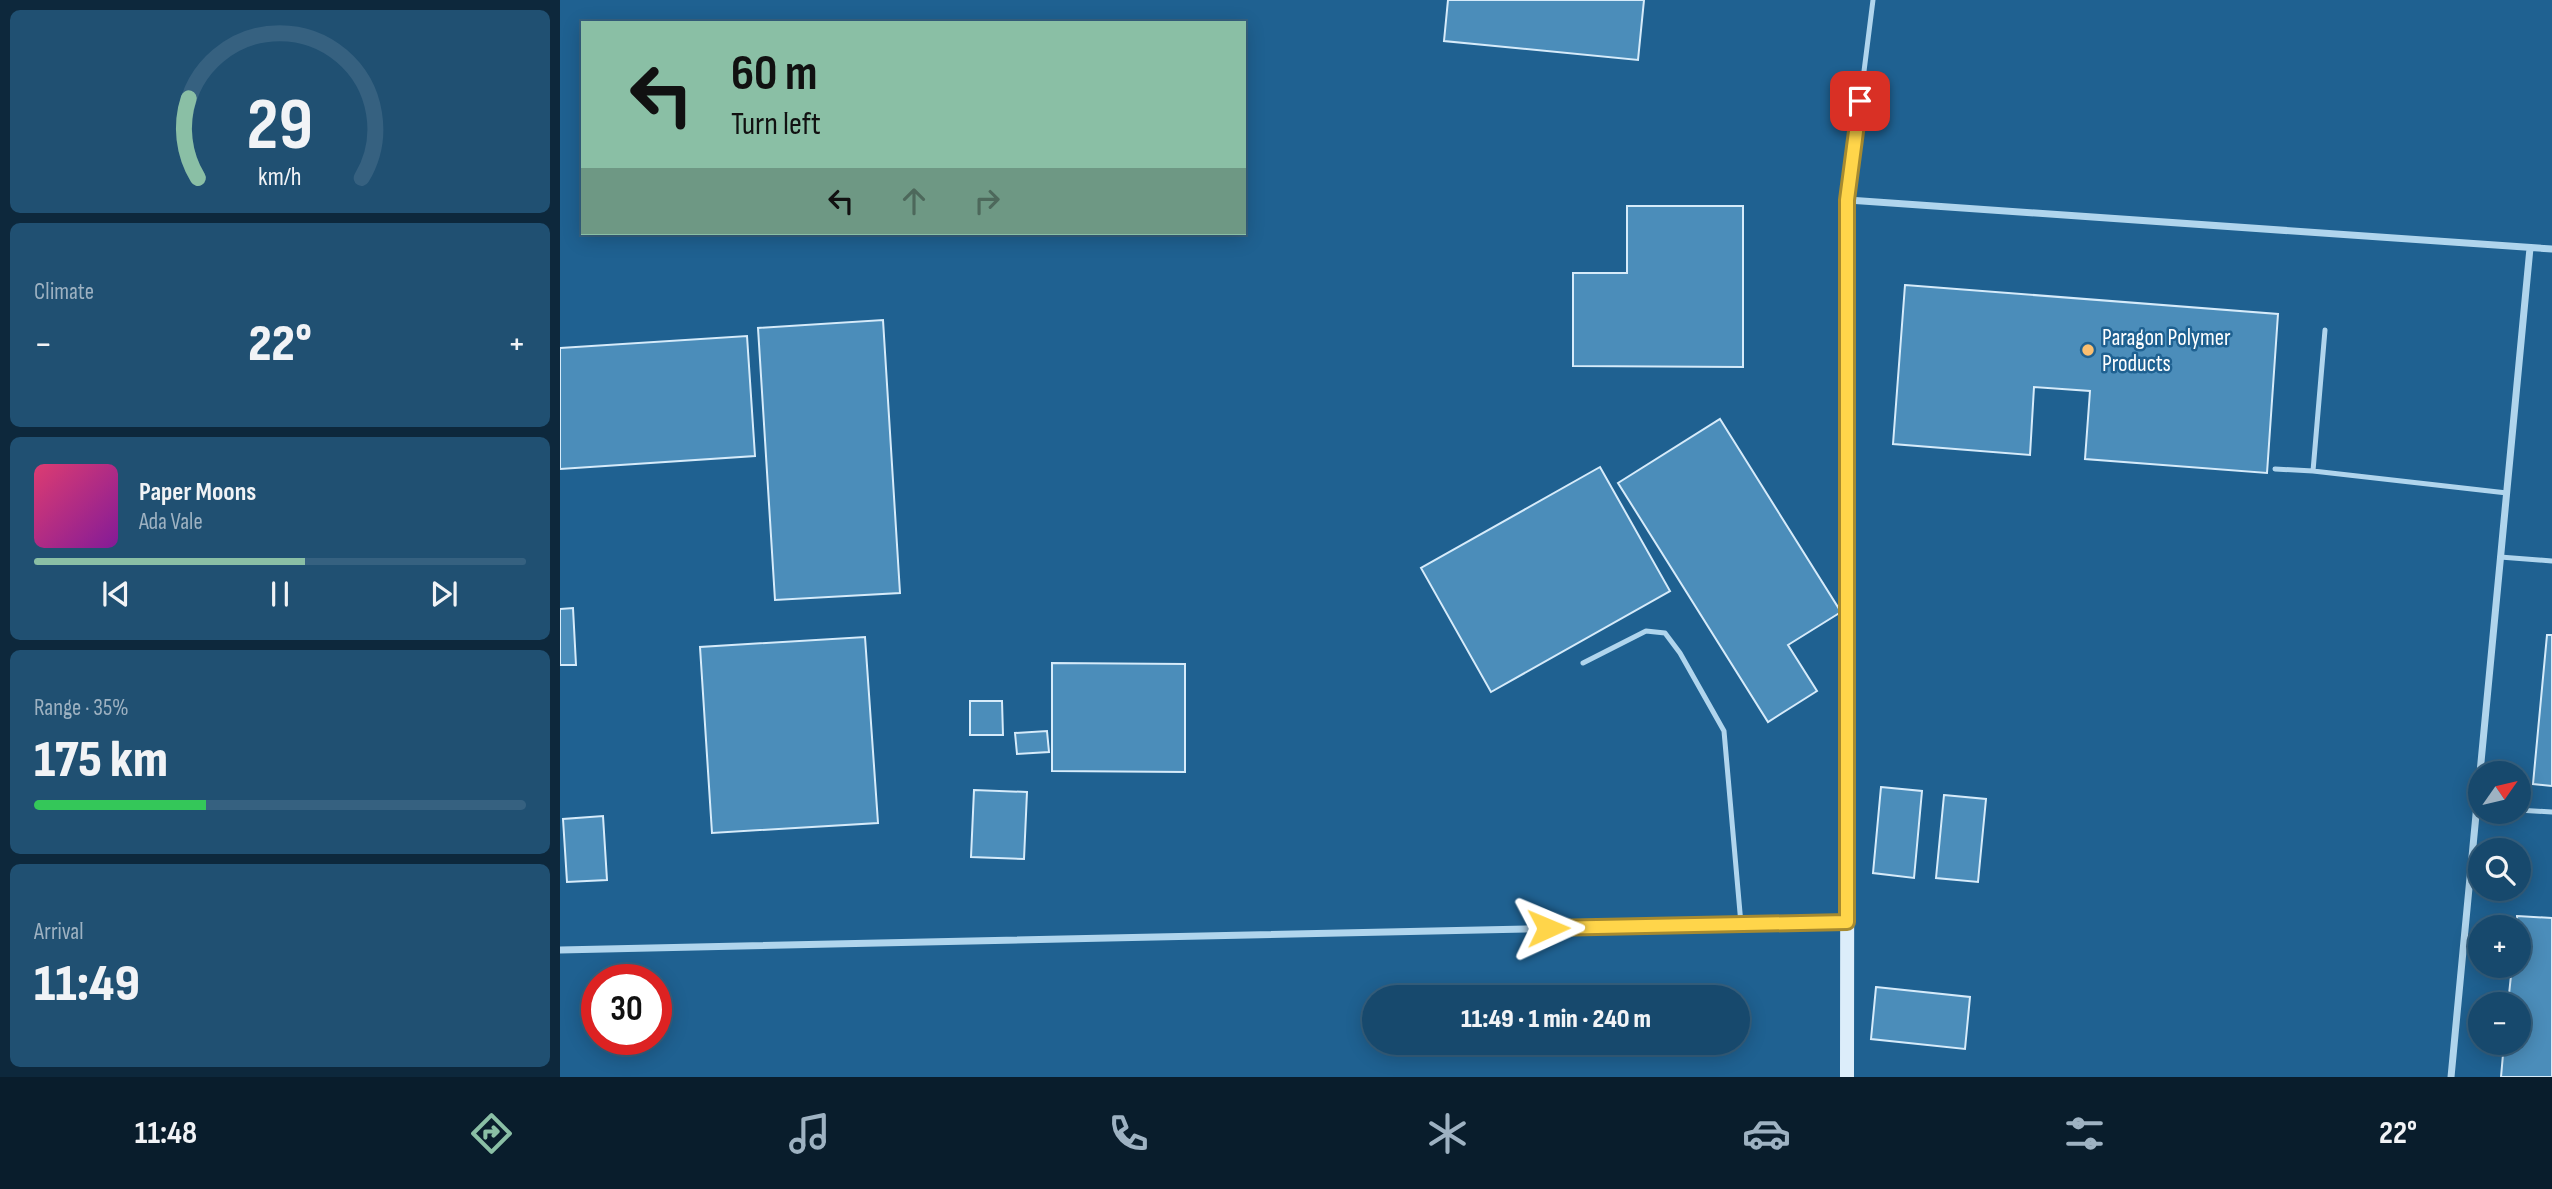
<!DOCTYPE html>
<html lang="en">
<head>
<meta charset="utf-8">
<style>
  body { margin:0; font-family:"Sofia Sans Condensed",sans-serif; background:#205072; color:#f1f3f6; height:100vh; display:flex; flex-direction:column; font-size:26px; white-space:nowrap }
  * { box-sizing:border-box; margin:0 }
  p { font-size:23px; color:#9eb2c2 }
  .icon { flex:none; width:38px; height:38px; fill:none; stroke:currentColor; stroke-width:2; stroke-linecap:round; stroke-linejoin:round }
  .map { position:relative; flex:1; overflow:hidden }
  .drawer { display:flex; flex-direction:column; gap:10px; padding:10px; background:#0d283c; width:560px }
  .drawer>* { flex:none }
  .top-card { position:absolute; left:21px; top:21px; width:665px; height:214px; border-radius:0px; box-shadow:0 4px 18px #0003,0 0 0 2px #366180; background:#8abfa5; color:#111; overflow:hidden }
  .needle { width:46px; rotate:56deg }
  .fabs { position:absolute; left:1908px; top:761px; display:grid; gap:14px }
  .fabs a { display:grid; place-items:center; width:63px; height:63px; border-radius:50%; background:#17496d; box-shadow:0 4px 18px #0003,0 0 0 2px #366180; font-size:35px }
  .speed { position:absolute; left:21px; top:964px; display:flex; gap:14px; font-size:35px; font-weight:700; text-align:center }
  .speed>* { display:grid; place-content:center; width:91px; height:91px; border-radius:50%; background:#17496d; box-shadow:0 4px 18px #0003,0 0 0 2px #366180; line-height:1 }
  .speed .limit { border:10px solid #d22; background:#fff; color:#111 }
  .pin { position:absolute; display:grid; place-items:center; width:60px; height:60px; color:#fff; margin:-30px; border-radius:14px; box-shadow:0 4px 10px #0006 }
  .me { position:absolute; width:77px; margin:-38px; rotate:89deg; stroke-linejoin:round; filter:drop-shadow(0 0 5px #0008) }
  .turn { display:flex; align-items:center; gap:24px; height:147px; padding:0 35px; font-size:32px }
  .turn .icon { width:91px; height:91px; stroke-width:2.5 }
  .turn b { display:block; font-size:49px; line-height:60px }
  .lanes { display:flex; align-items:center; height:66px; padding:0 35px; background:#0003; justify-content:center; gap:35px; direction:ltr }
  .lanes .off { opacity:.35 }
  .big { font-size:52px; font-weight:800; line-height:1.1 }
  .drawer .card { flex:1; display:flex; flex-direction:column; justify-content:center; gap:10px; min-width:0; padding:0 24px; border-radius:10px; background:#205072 }
  .drawer .dial { align-items:center; gap:0 }
  .dial svg { height:182px; overflow:visible; fill:none; stroke:#366180; stroke-width:7; stroke-linecap:round; text-anchor:middle }
  .dial text { fill:#f1f3f6; stroke:none }
  .song { display:flex; align-items:center; gap:21px }
  .cover { width:84px; height:84px; border-radius:10px; background:linear-gradient(135deg,hsl(340 70% 55%),hsl(290 70% 35%)) }
  .played { height:7px; border-radius:4px; background:linear-gradient(90deg,#8abfa5 55%,#366180 55%) }
  .keys { display:flex; justify-content:space-around; direction:ltr }
  .heat { display:flex; justify-content:space-between; align-items:center; font-size:38px; direction:ltr }
  .charge { height:10px; border-radius:5px; background:linear-gradient(90deg,#34c759 35%,#366180 0) }
  .trip { position:absolute; left:802px; top:985px; width:388px; height:70px; border-radius:35px; background:#17496d; box-shadow:0 4px 18px #0003,0 0 0 2px #366180; font-weight:800; line-height:70px; text-align:center }
  .menu { display:flex; height:112px; justify-content:space-around; align-items:center; background:#091d2c; color:#9eb2c2 }
  .menu .icon { width:49px; height:49px }
  .menu .selected { color:#8abfa5 }
  .menu b { font-size:32px; color:#f1f3f6 }
  main { display:flex; flex:1; min-height:0 }
  .map>svg:first-child { display:block }
</style>
</head>
<body>
<main>
<section class="drawer">
<div class="card dial"><svg viewBox="0 0 100 80">
<path d="M14 69A42 42 0 1 1 86 69"/>
<path d="M14 69A42 42 0 0 1 10 34" stroke="#8abfa5"/>
<text x="50" y="56" font-size="32" font-weight="700">29</text>
<text x="50" y="72" font-size="11">km/h</text>
</svg></div>
<div class="card"><p>Climate</p>
<div class="heat"><a>−</a><b class="big">22°</b><a>+</a></div>
</div>
<div class="card">
<div class="song"><i class="cover"></i><div><b>Paper Moons</b><p>Ada Vale</p></div></div>
<div class="played"></div>
<div class="keys"><svg class="icon" aria-label="previous" viewBox="0 0 24 24"><path d="M18 5L8 12l10 7zM5 5v14"/></svg><svg class="icon" aria-label="pause" viewBox="0 0 24 24"><path d="M8 5v14M16 5v14"/></svg><svg class="icon" aria-label="next" viewBox="0 0 24 24"><path d="M6 5l10 7-10 7zM19 5v14"/></svg></div>
</div>
<div class="card"><p>Range · 35%</p><b class="big">175 km</b><div class="charge"></div></div>
<div class="card"><p>Arrival</p><b class="big">11:49</b></div>
</section>
<div class="map">
<svg width="1992" height="1077" viewBox="0 0 1992 1077">
  <rect width="100%" height="100%" fill="#1f6191"/>
  <!-- building -->
  <path fill="#4b8dba" stroke="#d6ebfa" stroke-width="2" d="M888 0H1084L1078 60 884 41Z
    M1067 206H1183V367L1013 366V273H1067Z
    M1345 285 1718 314 1707 473 1525 459 1530 391 1474 387 1470 455 1333 444Z
    M323 320 340 593 215 600 198 328Z
    M187 336 195 456 0 469V348Z
    M1160 419 1281 612 1228 645 1257 691 1208 722 1058 483Z
    M1040 467 1110 591 931 692 861 568Z
    M13 608 16 665H0V609Z
    M1987 635H1992V786L1973 784Z
    M305 637 318 823 152 833 140 647Z
    M492 663 625 664V772L492 771Z
    M410 701H442L443 735H410Z
    M487 731 489 752 457 754 455 733Z
    M1321 787 1362 791 1354 878 1313 873Z
    M414 790 467 792 464 859 411 857Z
    M1384 795 1426 799 1418 882 1376 878Z
    M43 816 47 880 7 882 3 819Z
    M1957 916 1992 918V1077H1941L1944 1043H1958V1004H1948L1952 966H1958Z
    M1316 987 1410 997 1405 1049 1311 1039Z"/>
  <g fill="none" stroke-linecap="round" stroke-linejoin="round">
    <!-- lane -->
    <path stroke="#b0d5ed" stroke-width="5" d="M1288 198 1313 0
      M1715 469 1753 471 1947 493
      M1753 471 1765 330
      M1940 557 1992 561
      M1023 663 1086 631 1105 633 1120 653 1164 731 1181 924
      M1958 810 1992 812"/>
    <!-- street -->
    <path stroke="#b0d5ed" stroke-width="7" d="M1288 200 1992 249
      M0 950 1287 922
      M1891 1077 1970 248"/>
    <!-- secondary -->
    <path stroke="#dcedfa" stroke-width="14" d="M1287 1077 1288 200"/>
  </g>
  <g fill="none" stroke-linecap="round" stroke-linejoin="round">
    <!-- route casing -->
    <g stroke="#a68a30" stroke-width="18">
      <path id="route" d="M988 928 1287 922V200L1300 101"/>
    </g>
    <!-- route -->
    <use href="#route" stroke="#ffd54a" stroke-width="12"/>
  </g>
  <!-- markers -->
  <circle fill="#fbbf70" stroke="#1f6191" stroke-width="2.5" cx="1528" cy="350" r="7"/>
  <g text-anchor="middle" stroke-width="5" stroke-linejoin="round" paint-order="stroke">
    <!-- poi labels -->
    <g font-size="23" fill="#fff" stroke="#1f6191" text-anchor="start">
      <text x="1542" y="345">Paragon Polymer<tspan x="1542" dy="26">Products</tspan></text>
    </g>
  </g>
</svg>
<div class="fabs">
<a><svg class="needle" viewBox="-14 -14 28 28"><path d="M0-13l5 13h-10z" fill="#e53935"/><path d="M0 13l5-13h-10z" fill="#9eb2c2"/></svg></a>
<a><svg class="icon" aria-label="search" viewBox="0 0 24 24"><circle cx="10" cy="10" r="6"/><path d="M15 15l6 6"/></svg></a>
<a>+</a>
<a>−</a>
</div>
<div class="speed"><div class="limit">30</div></div>
<div class="pin" style="left:1300px;top:101px;background:#d93025"><svg class="icon" aria-label="arrive" viewBox="0 0 24 24"><path d="M6 21V4h12l-3 4 3 4H6"/></svg></div>
<svg class="me" style="left:988px;top:928px" viewBox="-20 -20 40 40"><path d="M0-17L14 15 0 8-14 15z" fill="#ffd54a" stroke="#fff" stroke-width="4"/></svg>
<div class="trip">11:49 · 1 min · 240 m</div>
<div class="top-card">
<div class="turn"><svg class="icon" aria-label="left" viewBox="0 0 24 24"><path d="M17 20v-9H6M10 6l-5 5 5 5"/></svg><div><b>60 m</b>Turn left</div></div>
<div class="lanes"><svg class="icon" aria-label="left" viewBox="0 0 24 24"><path d="M17 20v-9H6M10 6l-5 5 5 5"/></svg><svg class="icon off" aria-label="ahead" viewBox="0 0 24 24"><path d="M12 20V5M6 11l6-6 6 6"/></svg><svg class="icon off" aria-label="right" viewBox="0 0 24 24"><path d="M7 20v-9h11M14 6l5 5-5 5"/></svg></div>
</div>
</div>
</main>
<nav class="menu">
<b>11:48</b>
<svg class="icon selected" aria-label="directions" viewBox="0 0 24 24"><path d="M12 3l9 9-9 9-9-9zM9 14v-3h6M13 9l2 2-2 2"/></svg>
<svg class="icon" aria-label="music" viewBox="0 0 24 24"><path d="M9 18V5l10-2v13"/><circle cx="6" cy="18" r="3"/><circle cx="16" cy="16" r="3"/></svg>
<svg class="icon" aria-label="phone" viewBox="0 0 24 24"><path d="M5 4h4l2 5-3 2q2 4 5 5l2-3 5 2v4C11 20 4 13 5 4z"/></svg>
<svg class="icon" aria-label="climate" viewBox="0 0 24 24"><path d="M12 3v18M4 7l16 10M4 17L20 7"/></svg>
<svg class="icon" aria-label="car" viewBox="0 0 24 24"><path d="M5 17H2v-5l4-1 3-4h7l3 4 3 1v5h-3M9 17h6M6 11h13"/><circle cx="7" cy="17" r="2"/><circle cx="17" cy="17" r="2"/></svg>
<svg class="icon" aria-label="filters" viewBox="0 0 24 24"><path d="M4 7h16M4 17h16"/><circle cx="9" cy="7" r="2"/><circle cx="15" cy="17" r="2"/></svg>
<b>22°</b>
</nav>
</body>
</html>
